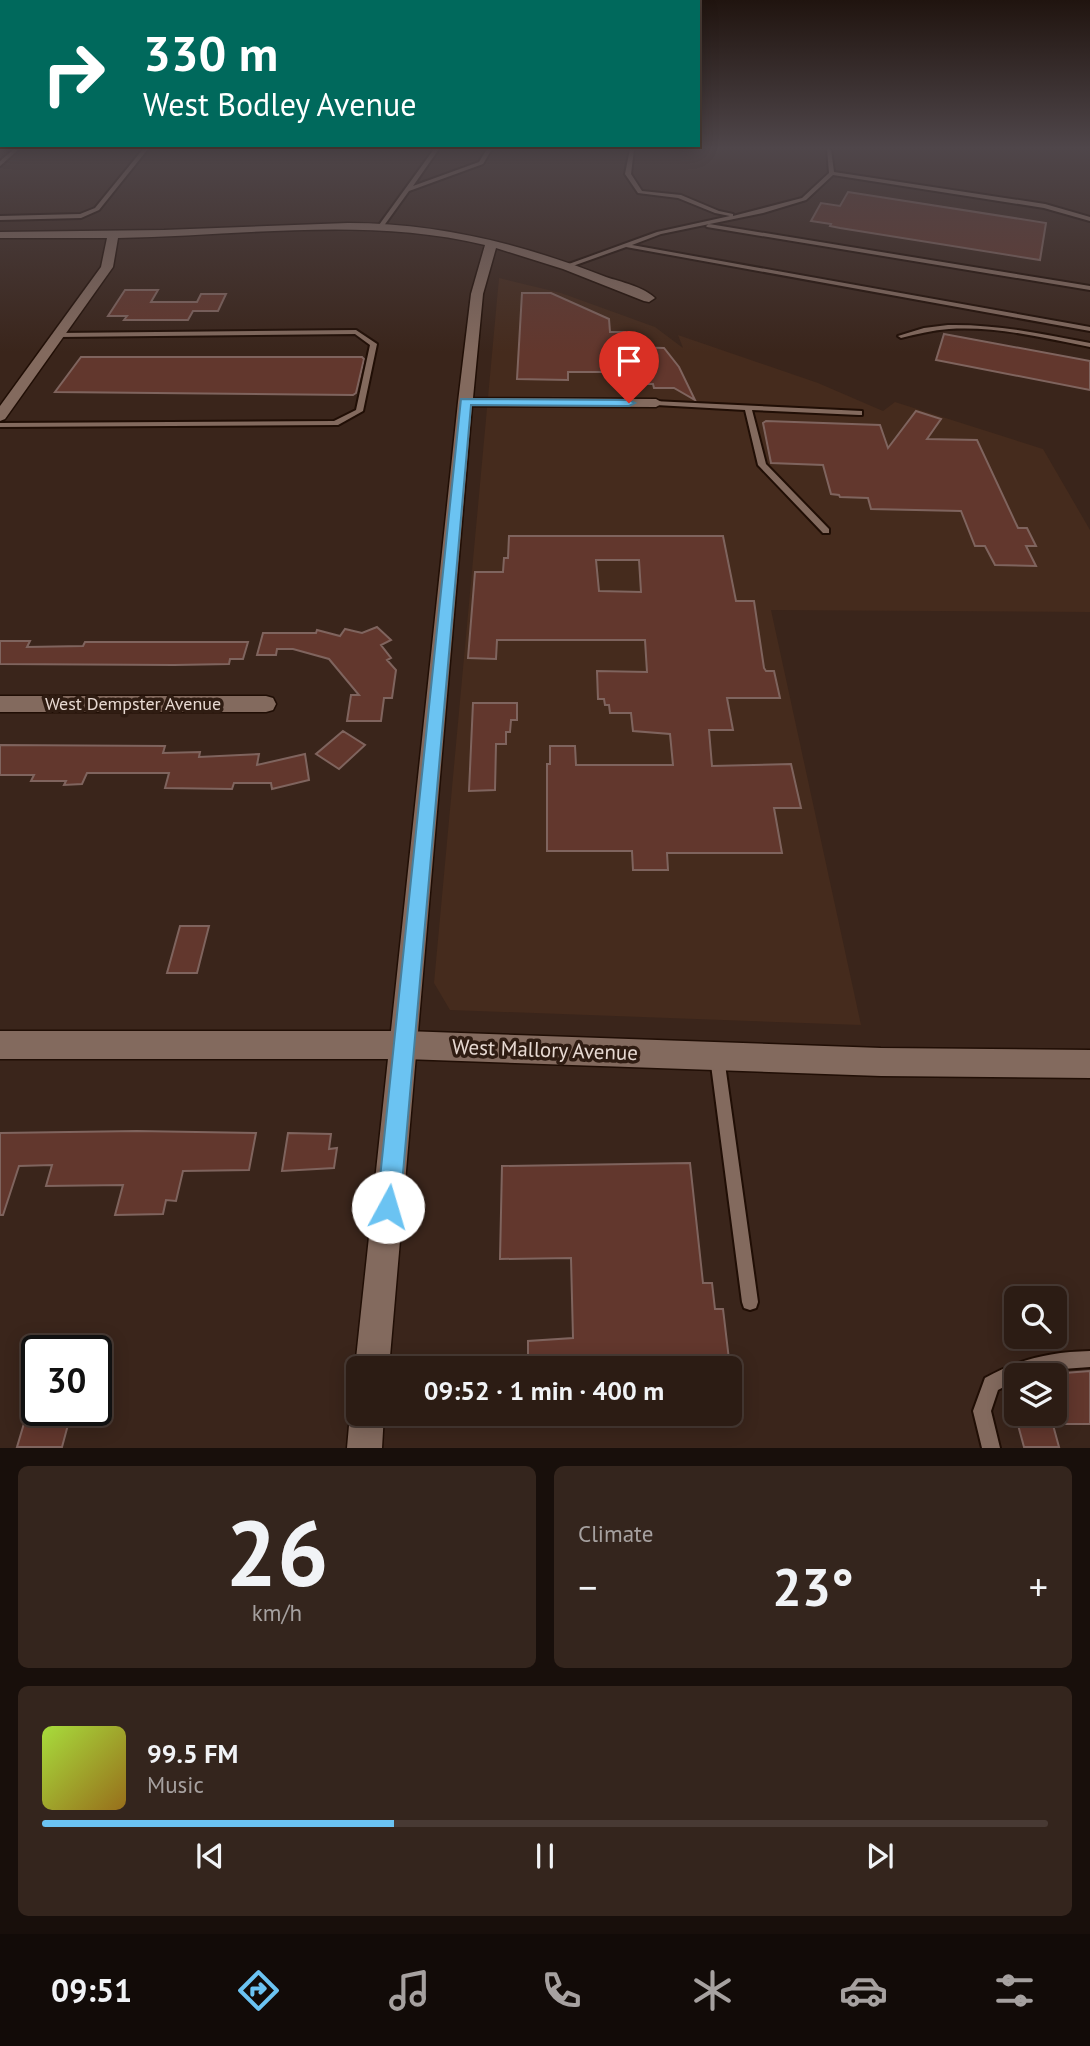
<!DOCTYPE html>
<html lang="en">
<head>
<meta charset="utf-8">
<style>
  body { margin:0; font-family:"PT Sans",sans-serif; background:#34251d; color:#f1f3f6; height:100vh; display:flex; flex-direction:column; font-size:26px; white-space:nowrap }
  * { box-sizing:border-box; margin:0 }
  p { font-size:23px; color:#a6a1a0 }
  .icon { flex:none; width:38px; height:38px; fill:none; stroke:currentColor; stroke-width:2; stroke-linecap:round; stroke-linejoin:round }
  .map { position:relative; height:1448px; overflow:hidden }
  .drawer { display:flex; flex-direction:column; gap:18px; padding:18px; background:#180f0b; flex:1 }
  .drawer>* { flex:none }
  .guide { position:absolute; left:0px; top:0px; width:700px; height:147px; box-shadow:0 4px 18px #0003,0 0 0 2px #483a34; background:#00695c; color:#fff; overflow:hidden }
  .tools { position:absolute; left:1004px; top:1286px; display:grid; gap:14px }
  .tools a { display:grid; place-items:center; width:63px; height:63px; border-radius:10px; background:#2c1c14; box-shadow:0 4px 18px #0003,0 0 0 2px #483a34; font-size:35px }
  .speed { position:absolute; left:21px; top:1335px; display:flex; gap:14px; font-size:35px; font-weight:700; text-align:center }
  .speed>* { display:grid; place-content:center; width:91px; height:91px; border-radius:50%; background:#2c1c14; box-shadow:0 4px 18px #0003,0 0 0 2px #483a34; line-height:1 }
  .speed .limit { border:4px solid #111; border-radius:10px; background:#fff; color:#111 }
  .pin { position:absolute; display:grid; place-items:center; width:60px; height:60px; color:#fff; margin:-72px -30px; border-radius:50% 50% 50% 0; rotate:-45deg; box-shadow:0 0 7px #0007 }
  .pin .icon { rotate:45deg }
  .me { position:absolute; width:77px; margin:-38px; rotate:6deg; stroke-linejoin:round; filter:drop-shadow(0 0 5px #0008) }
  .turn { display:flex; align-items:center; gap:24px; height:147px; padding:0 28px; font-size:32px }
  .turn .icon { width:91px; height:91px; stroke-width:2.5 }
  .turn b { display:block; font-size:49px; line-height:60px }
  .big { font-size:52px; font-weight:800; line-height:1.1 }
  .drawer .tile { flex:1; display:flex; flex-direction:column; justify-content:center; gap:10px; min-width:0; padding:0 24px; border-radius:10px; background:#34251d }
  .drawer .dial { align-items:center; gap:0 }
  .dial b { font-size:91px; line-height:1 }
  .song { display:flex; align-items:center; gap:21px }
  .cover { width:84px; height:84px; border-radius:10px; background:linear-gradient(135deg,hsl(80 70% 55%),hsl(40 70% 35%)) }
  .played { height:7px; border-radius:4px; background:linear-gradient(90deg,#6bc3f2 35%,#483a34 35%) }
  .keys { display:flex; justify-content:space-around; direction:ltr }
  .heat { display:flex; justify-content:space-between; align-items:center; font-size:38px; direction:ltr }
  .drawer .tiles { flex:1; display:grid; gap:18px; grid-template-columns:1fr 1fr }
  .tile:last-child { grid-column:span 2 }
  .trip { position:absolute; left:346px; top:1356px; width:396px; height:70px; border-radius:10px; background:#2c1c14; box-shadow:0 4px 18px #0003,0 0 0 2px #483a34; font-weight:800; line-height:70px; text-align:center }
  .tabs { display:flex; height:112px; justify-content:space-around; align-items:center; background:#120b08; color:#a6a1a0 }
  .tabs .icon { width:49px; height:49px }
  .tabs .current { color:#6bc3f2 }
  .tabs b { font-size:32px; color:#f1f3f6 }
  .map>svg:first-child { display:block }
</style>
</head>
<body>
<div class="map">
<svg width="1090" height="1448" viewBox="0 0 1090 1448">
  <rect width="100%" height="100%" fill="#3a251b"/>
  <!-- built -->
  <path fill="#452b1d" d="M499 278 561 293 655 327 683 348 678 335 818 383 883 411 895 402 1043 449 1090 530V612L771 610 861 1025 450 1010 434 983Z"/>
  <!-- building -->
  <path fill="#62372d" stroke="#7f645e" stroke-width="2" fill-rule="evenodd" d="M848 192 1046 223 1040 260 840 228 830 226 831 224 811 221 821 203 840 206Z
    M125 290H158L151 302H197L201 294H226L218 311H193L188 320H124L127 316H108Z
    M522 293H551L609 319 610 332H625L627 347 664 348 679 367 695 400 674 388H654L653 384H642L640 372H568V380L517 379Z
    M944 334 1090 361V390L936 360Z
    M81 357H362L364 359 356 393 353 395 55 392Z
    M916 411 941 419 927 439 977 440 1018 528H1027L1036 546H1026L1036 566 995 565 985 546H975L961 511 871 509 868 498 840 497 839 495 831 494 823 465 771 463 763 423 766 421 880 425 888 448Z
    M509 536H723L736 601H754L764 668 766 671H774L780 698H727L733 730H709L712 766 791 764 801 808H774L782 853H667L668 870H633L632 851H547V764H550V746H575L576 765H673L670 734 633 731 631 713H610L609 705H605L604 699H598L597 671 647 672 645 640H497L496 659 468 658 475 572H503L504 558H508ZM596 560H639L641 592 599 591Z
    M377 627 391 640 381 645 391 658 387 660 396 670 392 698H384L381 721H347L351 695H359L329 659 293 649H277L276 655H257L263 633H316L317 630 340 636 345 629 362 633Z
    M0 641H30L27 647 83 646 85 642H248L243 659H230L229 664 174 665 0 664Z
    M473 703H517V720H511L510 732H506V744H496L495 790 469 791Z
    M343 731 365 745 339 769 316 754Z
    M0 745 165 746 163 753 200 752 199 757 259 754 257 765 305 754 309 780 272 789 271 783H234L232 789 165 788 169 773H87L82 784 64 785 66 781H31L34 775H0Z
    M180 926H209L197 973H167Z
    M137 1131 256 1133 249 1170 183 1171 176 1201 166 1200 163 1214 115 1215 123 1185 46 1186 52 1165 19 1166 3 1215H0V1133Z
    M288 1133 331 1134 329 1149 337 1148 334 1168 282 1171Z
    M690 1163 703 1283H712L715 1309H723L730 1368H528V1341L573 1338 571 1258 500 1259 502 1166Z
    M1090 1371V1424H1063L1057 1398 1055 1376 1051 1374Z
    M28 1410H72L62 1447H17Z
    M1015 1414H1050L1059 1447H1024Z"/>
  <g fill="none" stroke-linecap="round" stroke-linejoin="round">
    <!-- lane casing -->
    <g stroke="#200e05" stroke-width="4">
      <path id="lane" d="M14 149H19L0 166V161Z
        M143 149H148L99 210 81 218 0 220V216L80 214 95 208Z
        M434 149H439L413 186 479 162 487 149H492L483 164 409 191 383 227H379V225Z
        M630 149H634L631 174 642 191 681 195 719 211 733 214V216L802 198 829 173 827 149H831L834 172 1045 204 1090 217V221L1044 208 833 175 806 200 763 213 661 234 632 245 1090 327V331L626 247 570 267H566V265L657 232 730 216 715 213 678 198 638 193 625 174Z
        M709 224 1090 286V290L707 227 706 226Z
        M948 325C996 324 1043 334 1090 343V347C1044 338 997 326 949 329 933 330 917 334 901 338L898 336 924 328Z
        M356 330 377 344 363 411 338 425 0 427V423L334 421 356 410 370 345 355 334 58 337 55 335 58 333Z
        M653 401 862 411V415H859L752 410 766 464 829 529V533H823L758 465 745 410 656 405 652 403Z
        M717 1050 722 1052 724 1057 758 1302 756 1308 750 1310 744 1308 742 1302 710 1057 712 1052Z
        M1090 1351V1367L1063 1369 1029 1376H1017V1380L998 1390 991 1411 1000 1448H982L973 1411 985 1378C1020 1359 1050 1352 1090 1351Z"/>
    </g>
    <!-- street casing -->
    <g stroke="#200e05" stroke-width="3">
      <path id="street" d="M348 223C438 223 522 244 606 277 621 282 644 287 655 298L649 302 644 301 563 269 496 248 483 294 473 398 656 399 663 403 656 407 472 406 389 1368H359V1376L355 1368 458 402 471 294 485 245C366 216 239 236 118 238L113 267 5 419 0 421V406L101 267 107 238H0V232L164 230Z
        M0 696H266L273 698 276 704 273 710 266 712H0Z
        M359 1400V1414H384L382 1448H347L350 1414 355 1402Z"/>
    </g>
    <!-- secondary casing -->
    <g stroke="#200e05" stroke-width="3">
      <path id="secondary" d="M0 1031H405L881 1048 1090 1050V1078L881 1076 405 1059H0Z"/>
    </g>
    <!-- lane -->
    <use href="#lane" fill="#836a5e" fill-rule="evenodd"/>
    <!-- street -->
    <use href="#street" fill="#836a5e" fill-rule="evenodd"/>
    <!-- secondary -->
    <use href="#secondary" fill="#836a5e" fill-rule="evenodd"/>
  </g>
  <!-- sky -->
  <linearGradient id="sky" x2="0" y2="1"><stop stop-color="#20140f"/><stop offset="0.42" stop-color="#4f464a"/><stop offset="1" stop-color="#4f464a" stop-opacity="0"/></linearGradient>
  <rect width="1090" height="352" fill="url(#sky)"/>
  <!-- route -->
  <path fill="#6bc3f2" stroke="#467f9d" stroke-width="2" d="M461 399 629 400 635 403 629 406 471 405 400 1207 396 1215 388 1218 380 1215 377 1207Z"/>
  <g text-anchor="middle" stroke-width="7" stroke-linejoin="round" paint-order="stroke">
    <!-- street labels -->
    <g font-size="18" fill="#e7d9d2" stroke="#2f1c12">
      <text x="133" y="710">West Dempster Avenue</text>
    </g>
    <!-- near-street labels -->
    <g font-size="21" fill="#e7d9d2" stroke="#2f1c12">
      <text transform="translate(545 1050) rotate(2)" y="7">West Mallory Avenue</text>
    </g>
  </g>
</svg>
<div class="tools">
<a><svg class="icon" aria-label="search" viewBox="0 0 24 24"><circle cx="10" cy="10" r="6"/><path d="M15 15l6 6"/></svg></a>
<a><svg class="icon" aria-label="layers" viewBox="0 0 24 24"><path d="M12 4l9 5-9 5-9-5zM3 14l9 5 9-5"/></svg></a>
</div>
<div class="speed"><div class="limit">30</div></div>
<div class="pin" style="left:629px;top:403px;background:#d93025"><svg class="icon" aria-label="arrive" viewBox="0 0 24 24"><path d="M6 21V4h12l-3 4 3 4H6"/></svg></div>
<svg class="me" style="left:388px;top:1207px" viewBox="-20 -20 40 40"><circle r="19" fill="#fff"/><path d="M0-13L10 11 0 6-10 11z" fill="#6bc3f2"/></svg>
<div class="trip">09:52 · 1 min · 400 m</div>
<div class="guide">
<div class="turn"><svg class="icon" aria-label="right" viewBox="0 0 24 24"><path d="M7 20v-9h11M14 6l5 5-5 5"/></svg><div><b>330 m</b>West Bodley Avenue</div></div>
</div>
</div>
<section class="drawer">
<div class="tiles">
<div class="tile dial"><b>26</b><p>km/h</p></div>
<div class="tile"><p>Climate</p>
<div class="heat"><a>−</a><b class="big">23°</b><a>+</a></div>
</div>
<div class="tile">
<div class="song"><i class="cover"></i><div><b>99.5 FM</b><p>Music</p></div></div>
<div class="played"></div>
<div class="keys"><svg class="icon" aria-label="previous" viewBox="0 0 24 24"><path d="M18 5L8 12l10 7zM5 5v14"/></svg><svg class="icon" aria-label="pause" viewBox="0 0 24 24"><path d="M8 5v14M16 5v14"/></svg><svg class="icon" aria-label="next" viewBox="0 0 24 24"><path d="M6 5l10 7-10 7zM19 5v14"/></svg></div>
</div>
</div>
</section>
<nav class="tabs">
<b>09:51</b>
<svg class="icon current" aria-label="directions" viewBox="0 0 24 24"><path d="M12 3l9 9-9 9-9-9zM9 14v-3h6M13 9l2 2-2 2"/></svg>
<svg class="icon" aria-label="music" viewBox="0 0 24 24"><path d="M9 18V5l10-2v13"/><circle cx="6" cy="18" r="3"/><circle cx="16" cy="16" r="3"/></svg>
<svg class="icon" aria-label="phone" viewBox="0 0 24 24"><path d="M5 4h4l2 5-3 2q2 4 5 5l2-3 5 2v4C11 20 4 13 5 4z"/></svg>
<svg class="icon" aria-label="climate" viewBox="0 0 24 24"><path d="M12 3v18M4 7l16 10M4 17L20 7"/></svg>
<svg class="icon" aria-label="car" viewBox="0 0 24 24"><path d="M5 17H2v-5l4-1 3-4h7l3 4 3 1v5h-3M9 17h6M6 11h13"/><circle cx="7" cy="17" r="2"/><circle cx="17" cy="17" r="2"/></svg>
<svg class="icon" aria-label="filters" viewBox="0 0 24 24"><path d="M4 7h16M4 17h16"/><circle cx="9" cy="7" r="2"/><circle cx="15" cy="17" r="2"/></svg>
</nav>
</body>
</html>
